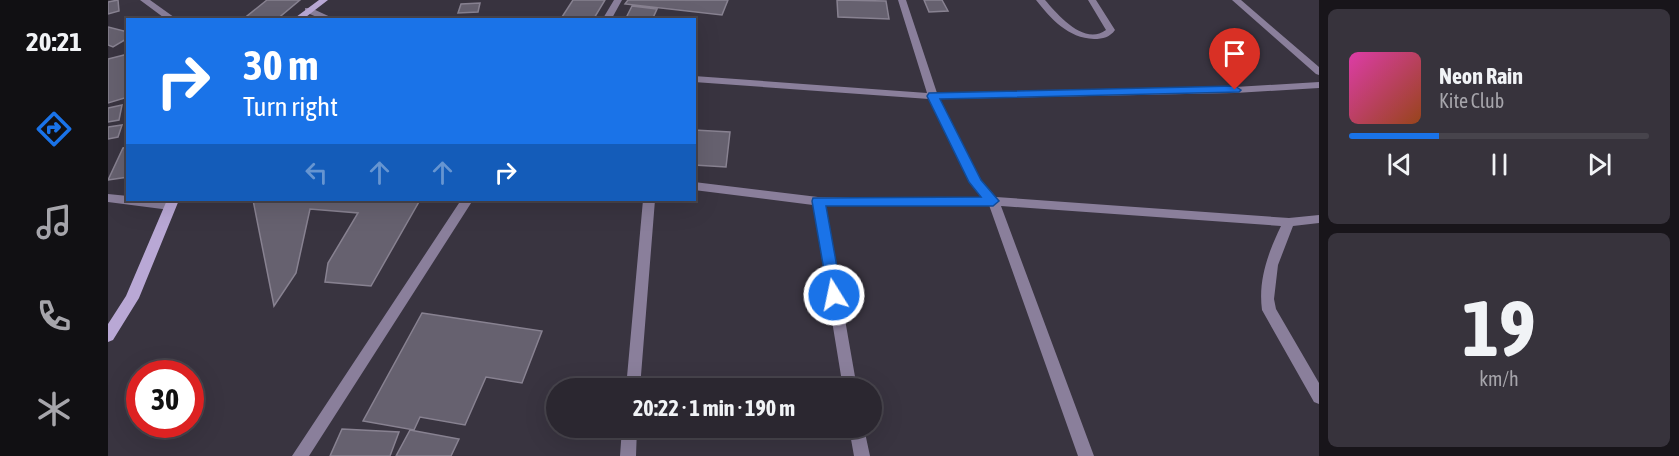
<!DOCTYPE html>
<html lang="en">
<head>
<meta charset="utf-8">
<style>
  body { margin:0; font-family:"Asap Condensed",sans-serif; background:#37333c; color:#f1f3f6; height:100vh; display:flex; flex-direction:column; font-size:22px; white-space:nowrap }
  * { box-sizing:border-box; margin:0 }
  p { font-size:20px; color:#a6a5ab }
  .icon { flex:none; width:33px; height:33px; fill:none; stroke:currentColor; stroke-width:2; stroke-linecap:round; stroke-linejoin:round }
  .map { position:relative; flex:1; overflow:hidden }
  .sheet { display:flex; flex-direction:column; gap:9px; padding:9px; background:#18151a; width:360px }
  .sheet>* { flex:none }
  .banner { position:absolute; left:18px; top:18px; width:570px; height:183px; border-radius:0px; box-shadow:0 6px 24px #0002,0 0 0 2px #47444c; background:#1a73e8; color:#fff; overflow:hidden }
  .speed { position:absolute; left:18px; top:360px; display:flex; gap:12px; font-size:30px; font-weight:700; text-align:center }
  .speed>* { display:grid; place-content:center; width:78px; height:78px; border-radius:50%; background:#2b2730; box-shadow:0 6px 24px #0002,0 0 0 2px #47444c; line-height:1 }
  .speed .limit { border:9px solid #d22; background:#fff; color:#111 }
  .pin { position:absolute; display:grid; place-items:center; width:51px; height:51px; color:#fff; margin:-62px -26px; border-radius:50% 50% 50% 0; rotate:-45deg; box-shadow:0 0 6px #0007 }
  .pin .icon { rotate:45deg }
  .me { position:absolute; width:66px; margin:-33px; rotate:350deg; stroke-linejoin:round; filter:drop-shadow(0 0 4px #0008) }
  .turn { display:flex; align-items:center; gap:21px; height:126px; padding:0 18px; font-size:27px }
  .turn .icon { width:78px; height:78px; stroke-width:2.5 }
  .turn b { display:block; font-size:42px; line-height:51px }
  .lanes { display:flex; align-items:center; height:57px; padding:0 18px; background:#0003; justify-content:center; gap:30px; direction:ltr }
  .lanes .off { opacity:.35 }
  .sheet .card { flex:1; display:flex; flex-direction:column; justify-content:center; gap:9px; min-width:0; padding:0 21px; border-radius:9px; background:#37333c }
  .sheet .dial { align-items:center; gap:0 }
  .dial b { font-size:78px; line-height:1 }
  .song { display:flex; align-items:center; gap:18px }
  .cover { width:72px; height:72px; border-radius:9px; background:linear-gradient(135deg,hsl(320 70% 55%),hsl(20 70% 35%)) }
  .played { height:6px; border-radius:3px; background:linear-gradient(90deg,#1a73e8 30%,#47444c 30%) }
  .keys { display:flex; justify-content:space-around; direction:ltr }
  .trip { position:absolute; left:438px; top:378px; width:336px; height:60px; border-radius:30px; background:#2b2730; box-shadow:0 6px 24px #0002,0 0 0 2px #47444c; font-weight:700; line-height:60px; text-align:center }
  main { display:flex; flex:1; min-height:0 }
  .dock { display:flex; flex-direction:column; width:108px; justify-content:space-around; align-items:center; background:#111013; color:#a6a5ab }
  .dock .icon { width:42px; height:42px }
  .dock .current { color:#1a73e8 }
  .dock b { font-size:27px; color:#f1f3f6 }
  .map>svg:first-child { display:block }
</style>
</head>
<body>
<main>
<nav class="dock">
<b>20:21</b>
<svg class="icon current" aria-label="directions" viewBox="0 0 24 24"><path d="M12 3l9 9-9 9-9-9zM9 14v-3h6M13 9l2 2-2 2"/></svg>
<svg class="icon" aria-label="music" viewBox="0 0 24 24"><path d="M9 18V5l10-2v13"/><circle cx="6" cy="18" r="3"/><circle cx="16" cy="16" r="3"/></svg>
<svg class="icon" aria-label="phone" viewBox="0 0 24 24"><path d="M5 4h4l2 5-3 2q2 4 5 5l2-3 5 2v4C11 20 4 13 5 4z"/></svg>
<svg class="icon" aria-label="climate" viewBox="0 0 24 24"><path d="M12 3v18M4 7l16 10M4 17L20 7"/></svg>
</nav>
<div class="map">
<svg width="1211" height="456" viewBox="0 0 1211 456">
  <rect width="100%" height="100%" fill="#393440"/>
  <!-- building -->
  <path fill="#66616f" stroke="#888291" stroke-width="1.5" d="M10 0 11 11 0 14V2Z
    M159 0H192L168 20H134Z
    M465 0H497L485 20H452Z
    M520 0H620L614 15 517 4Z
    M729 0 778 1 781 19 730 17Z
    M816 0H834L840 11 821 12Z
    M372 3 370 12 350 13 353 4Z
    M524 6 549 9 544 20H517Z
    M0 27 20 32V38L5 47 0 45Z
    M20 54V97L0 103V59Z
    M14 105 11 120 0 122V108Z
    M14 125 10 137 0 139V127Z
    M586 130 622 132 618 167 586 165Z
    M20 147V177L0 180 15 148Z
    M145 200H312L263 286 217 282 220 263 250 213 202 209 188 273 166 306Z
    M314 313 434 331 414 383 378 377 357 425 312 417 306 430 255 421Z
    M234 429 291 432 282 456H222Z
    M302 430 351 439 343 456H288Z"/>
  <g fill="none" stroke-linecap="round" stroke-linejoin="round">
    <!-- lane -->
    <path fill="#8a7f9b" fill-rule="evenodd" d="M928 0H937C950 15 976 46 998 30L980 0H988L1007 30C1002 37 995 39 986 39 960 38 943 19 928 0Z"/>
    <!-- street -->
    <path fill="#8a7f9b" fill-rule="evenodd" d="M32 0H42L70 20H59Z
      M506 0H514L503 20H494Z
      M790 0H798L829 93 1127 87 1211 82V88L1127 93 831 99 873 180 888 197 1181 218 1211 215V223L1185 226 1170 265 1166 299 1168 309 1211 383V404L1206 402 1154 310C1150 280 1160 253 1173 226L893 206 986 456H970L881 205H717L749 388H735L705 205 586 190V182L710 197H875L862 182 821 99 586 82V76L819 93Z
      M1124 0H1133L1211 67V75L1208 74Z
      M197 8H203L229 20H216L197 12Z
      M0 194 20 196V200L62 202 68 206 62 210 0 202Z
      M353 200H365L201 456H184Z
      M535 200H547L532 388H518Z
      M514 428H529L528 456H512Z
      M741 428H756L762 456H746Z"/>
    <!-- secondary -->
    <path fill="#b9a8d5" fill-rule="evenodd" d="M211 0H220L194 20H184Z
      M59 200H71L31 298 5 340 0 342V324L18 296Z"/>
  </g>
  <!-- route -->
  <path fill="#1a73e8" stroke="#114b97" stroke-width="1.5" d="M1127 86 1133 90 1131 92 832 99 873 180 891 201 885 206H718L734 295 731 299H721L704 201 705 198 873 197 861 182 819 96 821 93Z"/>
</svg>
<div class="speed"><div class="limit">30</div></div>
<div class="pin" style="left:1127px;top:90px;background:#d93025"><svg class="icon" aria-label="arrive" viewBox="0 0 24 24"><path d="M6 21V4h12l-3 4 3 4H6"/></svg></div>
<svg class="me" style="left:726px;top:295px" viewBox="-20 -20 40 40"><circle r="17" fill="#1a73e8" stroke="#fff" stroke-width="3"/><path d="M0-11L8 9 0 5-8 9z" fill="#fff"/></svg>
<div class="trip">20:22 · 1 min · 190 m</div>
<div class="banner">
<div class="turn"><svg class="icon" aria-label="right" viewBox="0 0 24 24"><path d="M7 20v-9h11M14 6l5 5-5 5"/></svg><div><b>30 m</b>Turn right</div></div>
<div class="lanes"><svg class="icon off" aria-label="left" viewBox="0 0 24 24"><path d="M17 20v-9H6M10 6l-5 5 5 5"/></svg><svg class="icon off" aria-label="ahead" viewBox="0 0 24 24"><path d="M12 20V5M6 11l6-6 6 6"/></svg><svg class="icon off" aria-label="ahead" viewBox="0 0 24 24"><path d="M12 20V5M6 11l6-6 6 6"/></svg><svg class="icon" aria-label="right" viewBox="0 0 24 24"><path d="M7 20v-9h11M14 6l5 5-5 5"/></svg></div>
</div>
</div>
<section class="sheet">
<div class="card">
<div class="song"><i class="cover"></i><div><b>Neon Rain</b><p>Kite Club</p></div></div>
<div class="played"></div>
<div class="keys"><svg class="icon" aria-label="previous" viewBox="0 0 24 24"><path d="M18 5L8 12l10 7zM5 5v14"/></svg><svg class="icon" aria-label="pause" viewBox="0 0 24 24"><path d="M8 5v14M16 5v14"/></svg><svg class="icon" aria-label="next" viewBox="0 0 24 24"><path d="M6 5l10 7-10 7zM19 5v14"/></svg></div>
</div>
<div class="card dial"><b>19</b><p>km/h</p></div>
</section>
</main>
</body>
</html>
